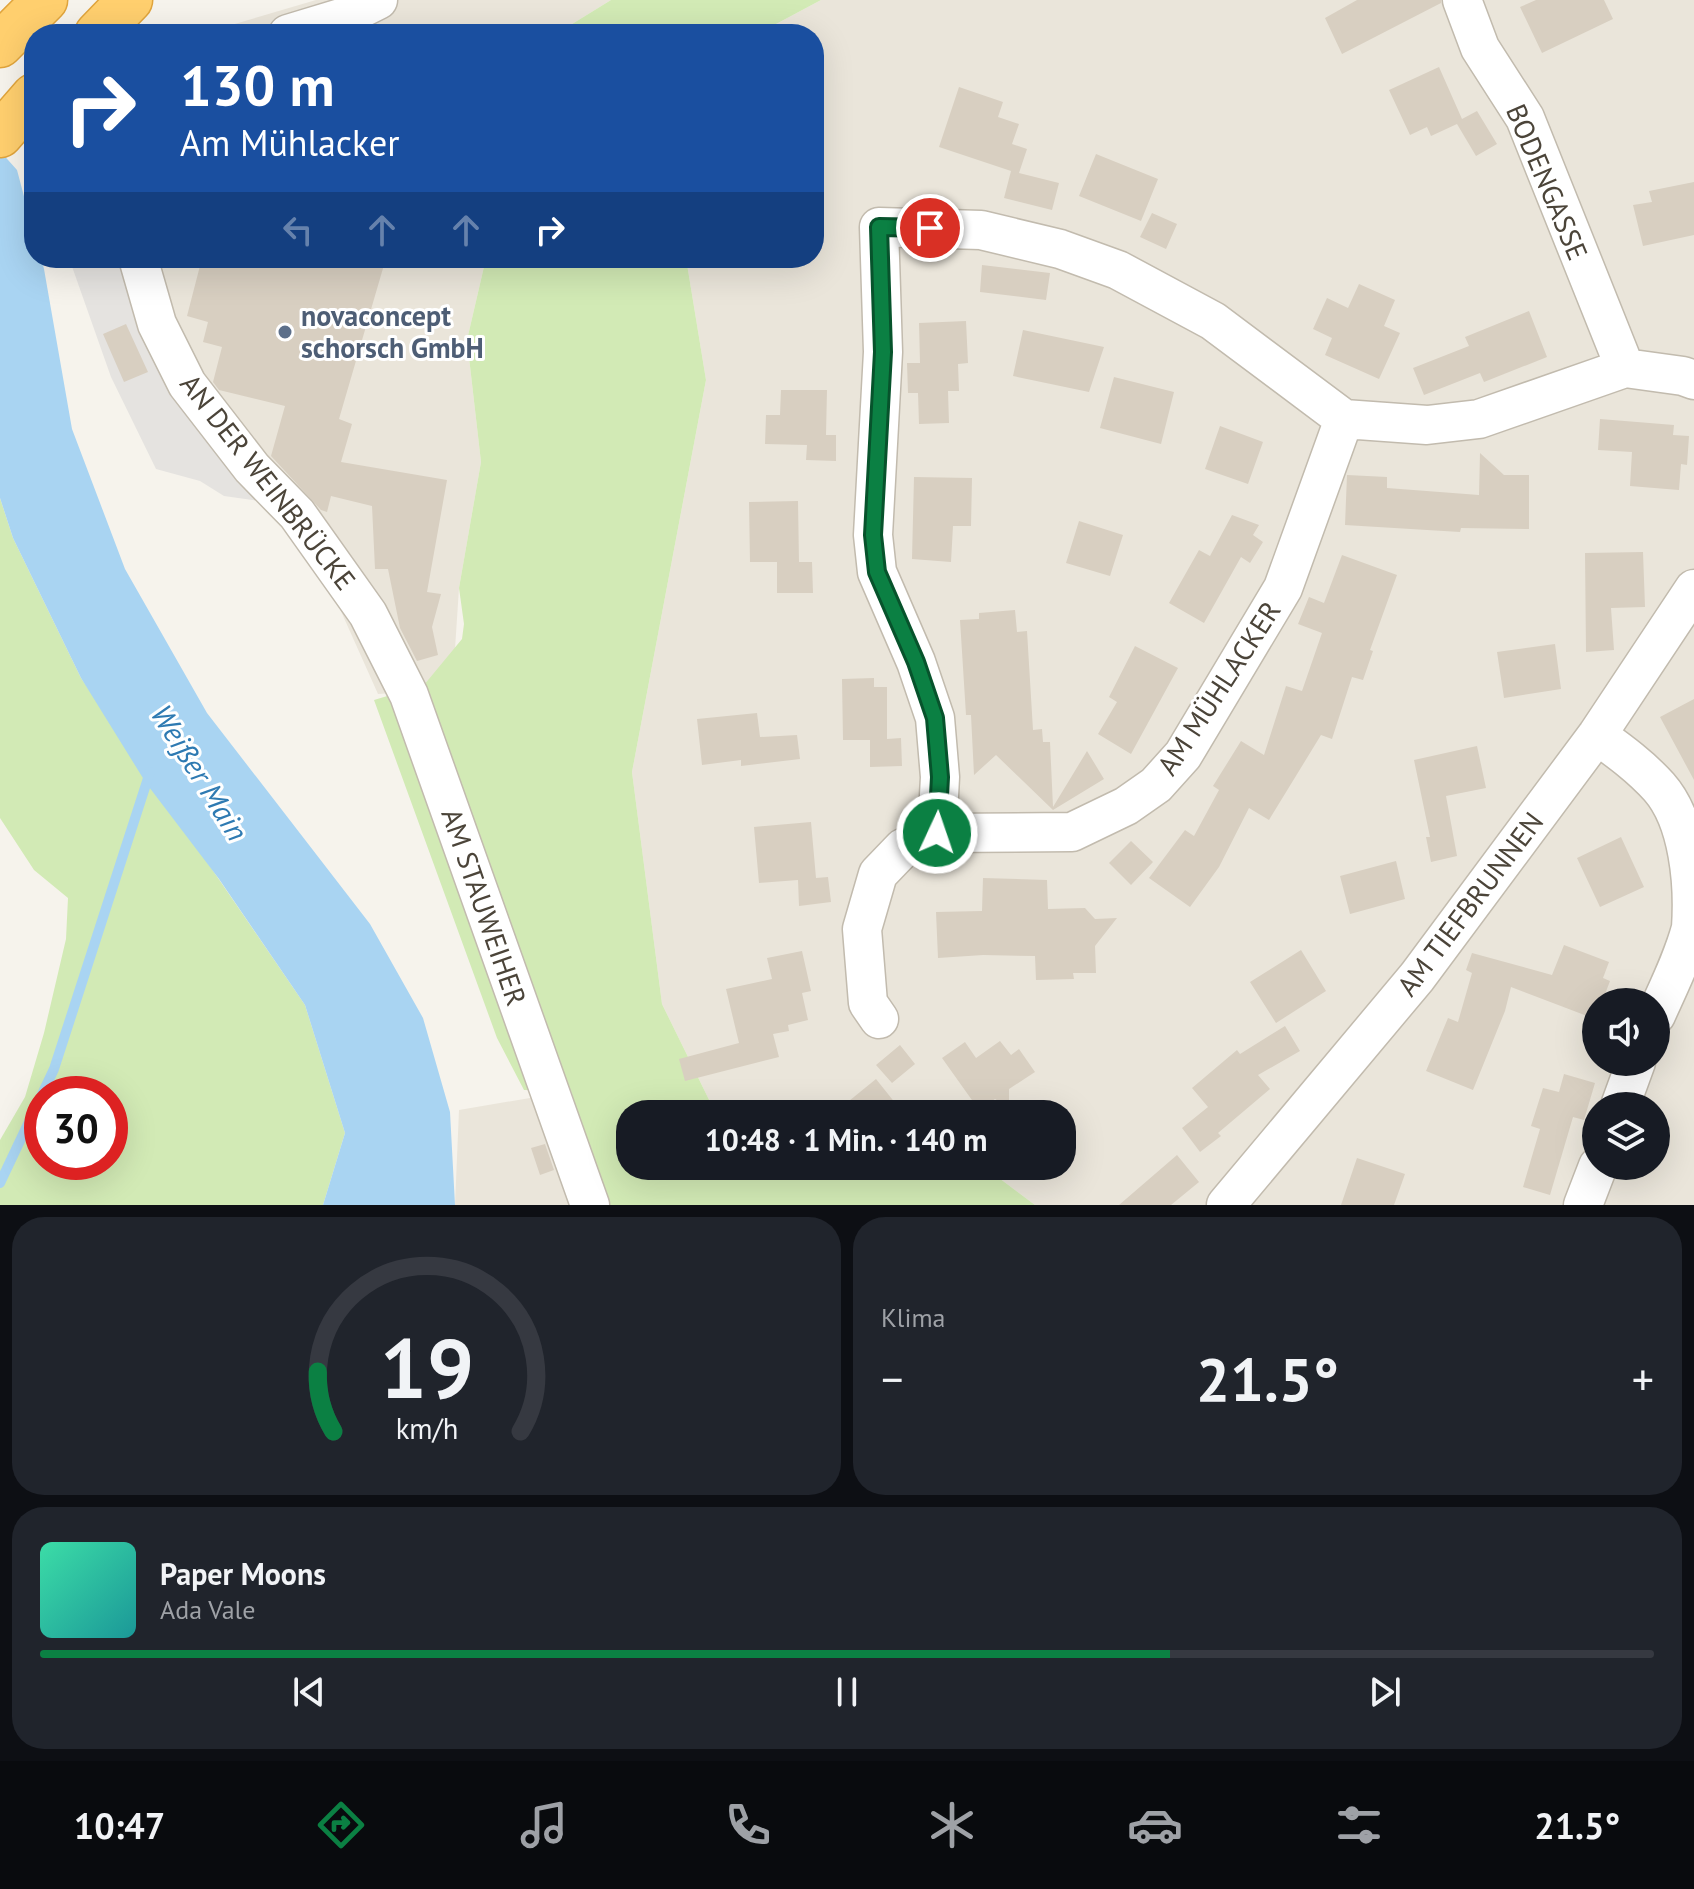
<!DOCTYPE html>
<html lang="de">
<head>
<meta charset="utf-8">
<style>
  body { margin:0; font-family:"PT Sans",sans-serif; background:#20242c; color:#f1f3f6; height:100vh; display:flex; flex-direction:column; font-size:30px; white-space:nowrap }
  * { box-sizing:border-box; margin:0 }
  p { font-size:26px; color:#9ea1a6 }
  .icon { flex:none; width:44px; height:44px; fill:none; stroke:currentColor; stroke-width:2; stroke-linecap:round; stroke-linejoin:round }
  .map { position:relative; height:1205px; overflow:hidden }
  .side { display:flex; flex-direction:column; gap:12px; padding:12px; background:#0d0f14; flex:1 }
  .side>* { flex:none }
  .top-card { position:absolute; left:24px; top:24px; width:800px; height:244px; border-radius:32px; box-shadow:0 8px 32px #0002; background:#1a4fa0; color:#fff; overflow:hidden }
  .buttons { position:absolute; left:1582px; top:988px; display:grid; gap:16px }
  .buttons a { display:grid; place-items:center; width:88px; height:88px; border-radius:50%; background:#171b24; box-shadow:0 8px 32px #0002; font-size:40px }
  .speed { position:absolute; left:24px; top:1076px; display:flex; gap:16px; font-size:40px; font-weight:700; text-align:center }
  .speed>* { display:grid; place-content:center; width:104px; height:104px; border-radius:50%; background:#171b24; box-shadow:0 8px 32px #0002; line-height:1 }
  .speed .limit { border:12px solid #d22; background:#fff; color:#111 }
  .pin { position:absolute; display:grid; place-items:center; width:68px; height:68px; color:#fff; margin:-34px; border:4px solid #fff; border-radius:50%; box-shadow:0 2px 8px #0007 }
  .me { position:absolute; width:88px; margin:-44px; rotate:3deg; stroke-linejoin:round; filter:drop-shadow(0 0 6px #0008) }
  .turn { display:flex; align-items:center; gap:28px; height:168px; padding:0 24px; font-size:36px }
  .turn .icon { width:104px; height:104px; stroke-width:2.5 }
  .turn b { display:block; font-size:56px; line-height:68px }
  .lanes { display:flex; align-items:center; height:76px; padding:0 24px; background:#0003; justify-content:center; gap:40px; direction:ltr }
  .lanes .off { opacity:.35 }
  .big { font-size:60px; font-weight:700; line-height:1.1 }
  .side .tile { flex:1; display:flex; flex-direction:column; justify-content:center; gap:12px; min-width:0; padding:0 28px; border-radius:32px; background:#20242c }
  .side .dial { align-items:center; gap:0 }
  .dial svg { height:208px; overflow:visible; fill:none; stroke:#363941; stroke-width:7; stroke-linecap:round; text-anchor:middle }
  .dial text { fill:#f1f3f6; stroke:none }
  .song { display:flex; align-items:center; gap:24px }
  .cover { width:96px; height:96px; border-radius:12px; background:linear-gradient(135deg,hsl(160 70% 55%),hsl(180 70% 35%)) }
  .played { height:8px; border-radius:4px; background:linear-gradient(90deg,#0b8043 70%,#363941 70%) }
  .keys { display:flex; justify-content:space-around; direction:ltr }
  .heat { display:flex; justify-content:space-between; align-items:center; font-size:44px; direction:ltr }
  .side .tiles { flex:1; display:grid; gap:12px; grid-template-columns:1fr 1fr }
  .tile:last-child { grid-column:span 2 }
  .trip { position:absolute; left:616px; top:1100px; width:460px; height:80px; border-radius:32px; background:#171b24; box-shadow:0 8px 32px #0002; font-weight:700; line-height:80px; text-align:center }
  .dock { display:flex; height:128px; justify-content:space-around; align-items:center; background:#090b0e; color:#9ea1a6 }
  .dock .icon { width:56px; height:56px }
  .dock .active { color:#0b8043 }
  .dock b { font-size:36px; color:#f1f3f6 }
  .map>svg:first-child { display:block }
</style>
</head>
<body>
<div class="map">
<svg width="1694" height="1205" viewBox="0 0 1694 1205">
  <rect width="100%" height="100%" fill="#f6f3ec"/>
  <!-- residential -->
  <path fill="#eae5da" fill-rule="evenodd" d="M316 0H611L564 29 562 34H201Z
    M821 0H1694V1205H1035L983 1166H1062V1114H716L662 1004 632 772 706 380 686 258H814V34H762L763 31ZM1596 1002H1656V1062H1596ZM1596 1106H1656V1166H1596Z
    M130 258H486L467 340 481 462 459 588 455 649 441 690 378 694 327 580Z
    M571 1091 607 1205H455L459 1110Z
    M779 1166H916L842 1175Z"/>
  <!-- green -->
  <path fill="#d2eab5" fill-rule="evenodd" d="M611 0H821L763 31 762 34H562L564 29Z
    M486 258H686L706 380 632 772 662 1004 716 1114H630V1166H779L842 1175 916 1166H983L1035 1205H607L571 1091 524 1090 497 1038 374 700 424 685 462 639 464 624 459 588 481 462 467 340Z
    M0 498 13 538 81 678 305 1005 345 1133 323 1205H0V1140L25 1097 44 1033 66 939 68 898 34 870 0 818ZM42 1094H110V1162H42Z"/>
  <!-- parking -->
  <path fill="#e5e3e0" d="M69 258H130L267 502 224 496 200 481 156 469 111 377Z"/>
  <!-- water -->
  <path fill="#a9d4f2" d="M0 151 17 170 34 234V258H41L44 269 72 429 125 569 207 713 370 924 423 1018 450 1112 455 1205H323L345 1133 305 1005 219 879 146 783 81 678 13 538 0 498Z"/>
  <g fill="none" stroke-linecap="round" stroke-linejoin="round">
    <!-- stream -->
    <path stroke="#a9d4f2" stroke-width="10" d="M0 1183 54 1069 150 772"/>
  </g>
  <!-- building -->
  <path fill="#d8cfc1" d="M1357 0H1441V3L1342 54 1325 18Z
    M1536 0H1604L1613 19 1542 53 1520 7Z
    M1439 67 1462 119 1477 111 1497 144 1476 156 1457 124 1431 136 1427 127 1410 135 1389 90Z
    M959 87 1003 102 998 117 1019 124 1012 144 1027 149 1019 173 1059 183 1052 210 1004 198 1011 171 939 147Z
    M1096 154 1158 179 1141 221 1079 196Z
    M1694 182V235L1643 246 1633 205 1652 202 1649 191Z
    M1152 213 1177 224 1166 249 1140 237Z
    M202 258H386L339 419 352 424 341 462 447 480 427 592 441 594 432 627 438 655 417 661 400 628 388 569H375L372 506 331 496 327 512 321 510 271 456 285 406 219 390 213 382 222 347 203 342 208 322 187 316Z
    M982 265 1050 273 1046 300 980 292Z
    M1359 284 1395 300 1384 326 1400 333 1379 379 1325 355 1332 338 1313 329 1327 298 1348 308Z
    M1529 311 1547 357 1484 382 1480 373 1424 395 1413 368 1469 346 1465 337Z
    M966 321 968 363 958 364 959 391H948L949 423 919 424 918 393H908L907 363H920L919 323Z
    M126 324 148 372 124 382 103 334Z
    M1023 330 1104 347 1089 392 1013 376Z
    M1114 377 1174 392 1161 444 1100 428Z
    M781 390H827L826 435H836V461L806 460 807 445 765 444 766 415H780Z
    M1600 419 1674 425 1673 435 1689 436 1687 465 1681 464 1679 490 1630 486 1632 452 1598 450Z
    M1220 426 1263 442 1248 484 1205 469Z
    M1480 453 1504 475H1529V529L1461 528 1460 532 1345 525 1347 475 1387 477V488L1479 495Z
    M914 477 972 478 971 526H953L951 562 912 559Z
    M798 501 799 562H750L749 502Z
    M1232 515 1259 525 1253 535 1263 542 1250 563 1241 557 1204 623 1169 603 1199 550 1210 556Z
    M1079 521 1123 535 1110 576 1066 563Z
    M1643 552 1645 607 1611 608 1614 650 1586 652 1585 553Z
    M1342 555 1397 575 1370 650 1373 651 1363 680 1352 677 1332 739 1321 735 1269 820 1249 808 1219 867 1190 907 1149 878 1185 830 1194 836 1219 790 1213 786 1241 741 1264 755 1286 686 1302 691 1322 633 1298 624 1309 597 1324 603Z
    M777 562H812L813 593H777Z
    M1015 610 1017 632 1027 631 1033 730 1042 729 1043 742H1050L1053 807 1087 751 1104 779 1053 810 996 755 974 775 971 715H966L960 620 979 619V613Z
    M1555 644 1561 689 1504 698 1497 652Z
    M1135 646 1178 668 1131 754 1098 734 1117 702 1109 697Z
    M874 678V687H887V739L901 738 902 766 870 767V740H876H843L842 679Z
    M1694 699V780L1660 717Z
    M757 713 760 737 797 735 800 759 741 766V760L702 765 697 719Z
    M1477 746 1486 788 1446 796 1457 856 1431 862 1426 837H1430L1414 760Z
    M811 822 816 878 828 877 831 902 799 906 798 880 759 883 754 827Z
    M1621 837 1644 887 1600 907 1577 858Z
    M1131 841 1153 862 1131 885 1109 863Z
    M1396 861 1405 899 1350 914 1340 876Z
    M983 878 1047 880 1048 909 1085 908 1095 919 1117 918 1095 946 1096 973H1073L1074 979 1036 980 1035 956 983 955 938 958 936 912 982 911Z
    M1564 945 1609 962 1603 978 1610 981 1602 1002H1596L1595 1019 1511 987 1505 1011 1473 1090 1426 1071 1448 1018 1458 1022 1472 973 1466 970 1472 953 1552 975Z
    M1301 950 1326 991 1276 1023 1250 982Z
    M802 951 811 991 802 993 808 1020 788 1025 789 1031 773 1034 779 1057 685 1081 679 1059 739 1043 726 989 772 979 767 958Z
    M1285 1026 1300 1051 1258 1075 1270 1089 1218 1133 1221 1136 1200 1152 1182 1128 1208 1107 1192 1088 1237 1050 1240 1054Z
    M1000 1041 1011 1055 1019 1049 1035 1072 1009 1089V1107L995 1099 979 1110 942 1058 965 1042 976 1058Z
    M900 1045 915 1064 892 1083 876 1065Z
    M1564 1074 1595 1083 1584 1120 1573 1117 1550 1195 1523 1187 1540 1129 1531 1126 1543 1088 1559 1092Z
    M876 1079 904 1114H833Z
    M545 1144 554 1170 540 1175 531 1148Z
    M1177 1155 1199 1182 1171 1205H1119Z
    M1357 1158 1405 1174 1394 1205H1341Z"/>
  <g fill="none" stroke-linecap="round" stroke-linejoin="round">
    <!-- street casing -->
    <g stroke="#c2bbae" stroke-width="41">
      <path id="street" d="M1462 0 1480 48 1525 118 1625 368
        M288 34 344 17 378 0
        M138 258 157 324 187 384 252 468 297 514 368 614 409 695 590 1205
        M1597 735C1619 751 1640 766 1659 787 1689 821 1694 884 1691 928 1683 958 1669 986 1656 1015
        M937 833 940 777 935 718 916 662 877 572 873 535 883 352 879 227 981 230 1060 249 1118 270 1213 321 1344 419 1427 425 1479 419 1625 368 1683 376 1694 380
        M879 1019 868 1003 862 929 878 874 903 848 937 833 1072 832 1126 806 1156 785 1183 755 1283 588 1344 419
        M1620 1106 1636 1062
        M1226 1205 1417 977 1597 735 1694 589
        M1583 1205 1598 1166"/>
    </g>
    <!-- highway casing -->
    <g stroke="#e0a43c" stroke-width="47">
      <path id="highway" d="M97 34 130 0
        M0 45 45 0
        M0 135 34 96"/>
    </g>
    <!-- street -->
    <use href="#street" stroke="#fff" stroke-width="38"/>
    <!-- highway -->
    <use href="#highway" stroke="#ffcf6e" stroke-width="44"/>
  </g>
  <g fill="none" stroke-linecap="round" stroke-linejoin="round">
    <!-- route casing -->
    <g stroke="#07532c" stroke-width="20">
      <path id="route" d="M930 228 879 227 883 352 873 535 877 572 916 662 935 718 940 777 937 833"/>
    </g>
    <!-- route -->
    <use href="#route" stroke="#0b8043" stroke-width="14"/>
  </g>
  <!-- markers -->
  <circle fill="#5c6f8a" stroke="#fff" stroke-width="3" cx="285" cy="332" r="8"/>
  <g text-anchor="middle" stroke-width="6" stroke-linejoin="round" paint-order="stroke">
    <!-- street labels -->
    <g font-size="28" fill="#4b4439" stroke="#fff">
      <text transform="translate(1547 182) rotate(67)" y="10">BODENGASSE</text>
      <text transform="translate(268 482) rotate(52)" y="10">AN DER WEINBRÜCKE</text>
      <text transform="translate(1219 688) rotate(-57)" y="10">AM MÜHLACKER</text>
      <text transform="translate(1470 904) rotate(-53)" y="10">AM TIEFBRUNNEN</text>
      <text transform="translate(484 907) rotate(71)" y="10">AM STAUWEIHER</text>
    </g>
    <!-- service labels -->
    <g font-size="28" font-weight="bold" fill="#4e5e75" stroke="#fff" text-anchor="start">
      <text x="301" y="326">novaconcept<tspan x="301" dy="32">schorsch GmbH</tspan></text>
    </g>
    <!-- water labels -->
    <g font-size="30" font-style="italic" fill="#2e7ab2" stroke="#fff">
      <text transform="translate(199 773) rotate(58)" y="10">Weißer Main</text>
    </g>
  </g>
</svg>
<div class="buttons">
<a><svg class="icon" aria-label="sound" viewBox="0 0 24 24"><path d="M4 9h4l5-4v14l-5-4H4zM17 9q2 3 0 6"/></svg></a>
<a><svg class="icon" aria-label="layers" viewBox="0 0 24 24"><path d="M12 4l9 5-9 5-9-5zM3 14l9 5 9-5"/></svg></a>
</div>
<div class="speed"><div class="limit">30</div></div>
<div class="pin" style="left:930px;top:228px;background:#d93025"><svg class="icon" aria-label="arrive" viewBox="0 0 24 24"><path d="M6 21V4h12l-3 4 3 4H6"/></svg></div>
<svg class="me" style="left:937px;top:833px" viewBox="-20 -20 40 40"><circle r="17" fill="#0b8043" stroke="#fff" stroke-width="3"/><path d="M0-11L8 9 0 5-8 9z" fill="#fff"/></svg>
<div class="trip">10:48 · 1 Min. · 140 m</div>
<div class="top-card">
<div class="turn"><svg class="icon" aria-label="right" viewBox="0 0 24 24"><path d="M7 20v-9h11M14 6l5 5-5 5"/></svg><div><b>130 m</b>Am Mühlacker</div></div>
<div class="lanes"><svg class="icon off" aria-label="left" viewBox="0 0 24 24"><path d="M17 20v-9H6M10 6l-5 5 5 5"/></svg><svg class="icon off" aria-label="ahead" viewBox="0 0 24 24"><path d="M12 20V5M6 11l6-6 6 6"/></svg><svg class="icon off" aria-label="ahead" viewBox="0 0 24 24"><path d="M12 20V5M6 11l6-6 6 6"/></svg><svg class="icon" aria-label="right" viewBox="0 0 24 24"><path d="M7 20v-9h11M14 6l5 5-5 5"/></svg></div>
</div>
</div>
<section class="side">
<div class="tiles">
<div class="tile dial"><svg viewBox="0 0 100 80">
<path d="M14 69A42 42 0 1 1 86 69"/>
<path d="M14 69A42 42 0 0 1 8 46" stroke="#0b8043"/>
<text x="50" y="56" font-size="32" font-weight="700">19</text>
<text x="50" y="72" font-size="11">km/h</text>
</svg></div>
<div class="tile"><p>Klima</p>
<div class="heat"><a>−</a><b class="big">21.5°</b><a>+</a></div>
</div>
<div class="tile">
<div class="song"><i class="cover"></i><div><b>Paper Moons</b><p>Ada Vale</p></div></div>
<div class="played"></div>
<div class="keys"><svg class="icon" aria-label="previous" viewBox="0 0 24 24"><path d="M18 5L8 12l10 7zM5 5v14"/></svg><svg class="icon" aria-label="pause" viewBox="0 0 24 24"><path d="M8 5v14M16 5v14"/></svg><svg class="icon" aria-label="next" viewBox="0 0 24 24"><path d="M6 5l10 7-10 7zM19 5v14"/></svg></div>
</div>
</div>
</section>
<nav class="dock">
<b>10:47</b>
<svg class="icon active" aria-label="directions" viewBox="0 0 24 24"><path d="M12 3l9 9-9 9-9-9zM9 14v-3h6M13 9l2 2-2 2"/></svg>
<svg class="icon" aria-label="music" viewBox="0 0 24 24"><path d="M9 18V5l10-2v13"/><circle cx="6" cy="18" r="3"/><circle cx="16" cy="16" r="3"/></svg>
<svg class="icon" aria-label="phone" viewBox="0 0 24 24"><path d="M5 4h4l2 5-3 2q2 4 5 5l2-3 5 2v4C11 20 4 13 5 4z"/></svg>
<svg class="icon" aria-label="climate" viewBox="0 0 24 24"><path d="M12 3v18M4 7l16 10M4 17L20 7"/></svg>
<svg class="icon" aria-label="car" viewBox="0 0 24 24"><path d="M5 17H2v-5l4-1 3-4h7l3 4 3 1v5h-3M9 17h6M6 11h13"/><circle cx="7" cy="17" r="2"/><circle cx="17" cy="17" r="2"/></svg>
<svg class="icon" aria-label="filters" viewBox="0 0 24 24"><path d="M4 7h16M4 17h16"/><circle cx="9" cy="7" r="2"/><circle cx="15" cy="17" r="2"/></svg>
<b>21.5°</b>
</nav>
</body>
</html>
